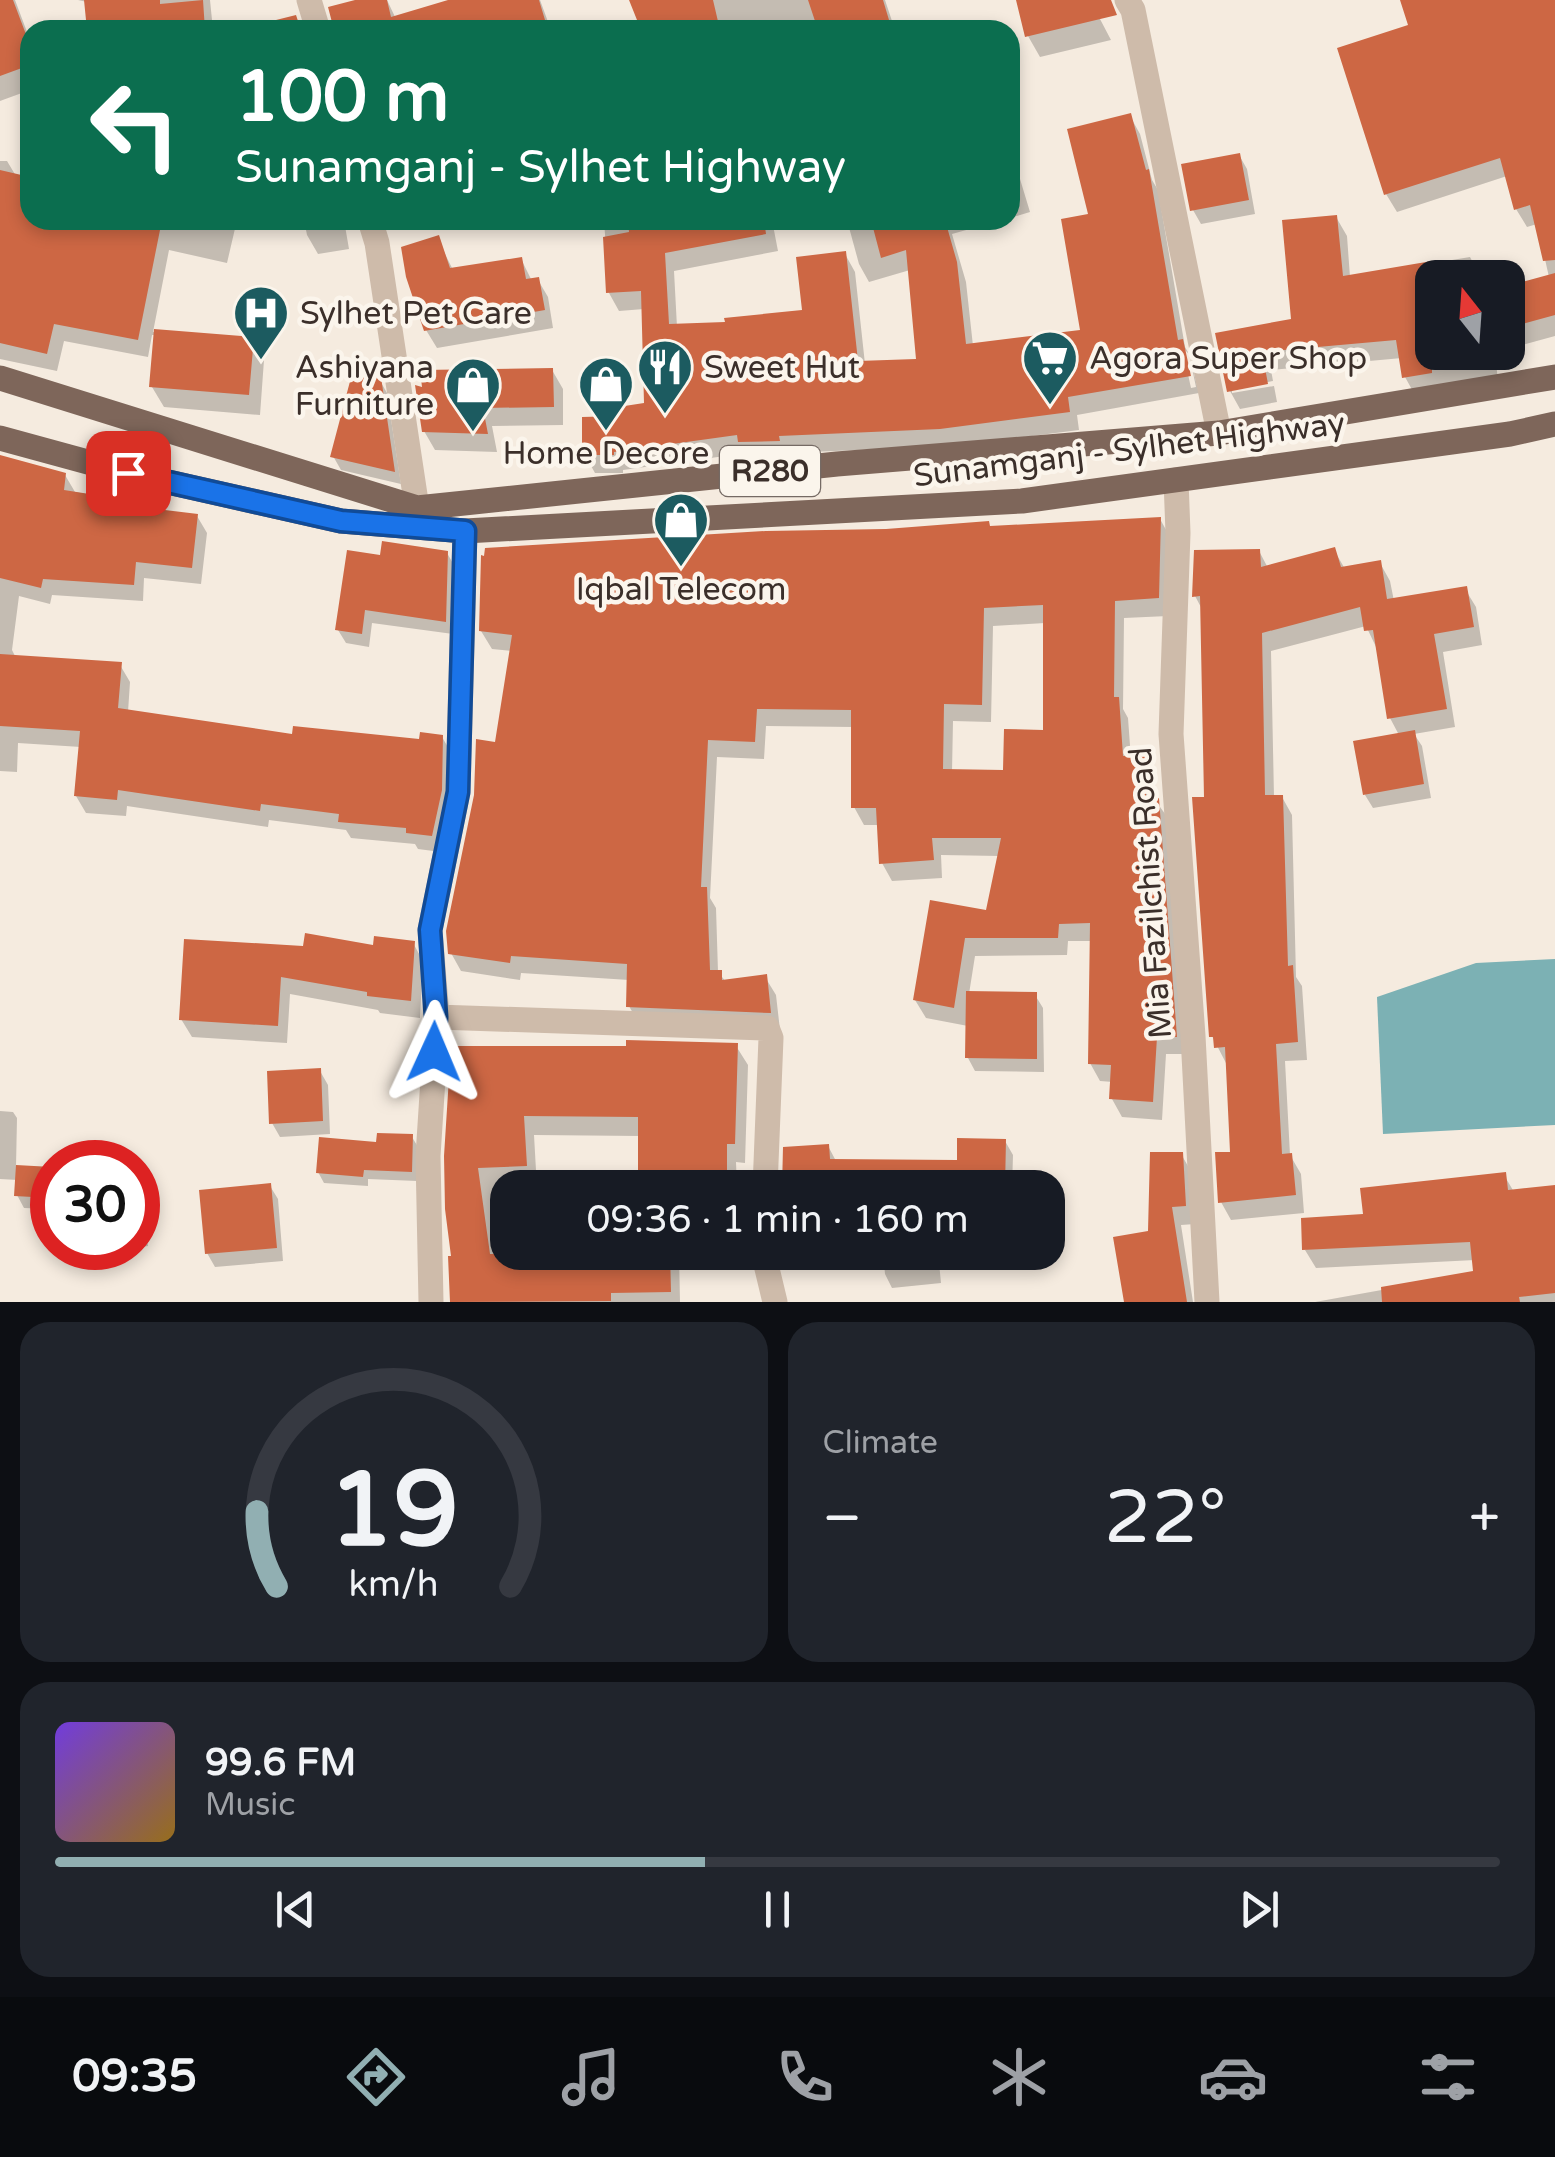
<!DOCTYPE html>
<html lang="en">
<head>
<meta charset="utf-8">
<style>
  body { margin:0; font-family:"Varela Round",sans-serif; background:#20242c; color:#f1f3f6; height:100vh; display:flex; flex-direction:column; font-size:38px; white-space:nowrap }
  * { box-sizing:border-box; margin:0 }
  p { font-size:32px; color:#9ea1a6 }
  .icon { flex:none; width:55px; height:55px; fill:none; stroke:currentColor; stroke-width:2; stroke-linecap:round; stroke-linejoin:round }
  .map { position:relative; height:1302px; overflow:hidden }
  .drawer { display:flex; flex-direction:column; gap:20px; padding:20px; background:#0d0f14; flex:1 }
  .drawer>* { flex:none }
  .banner { position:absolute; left:20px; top:20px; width:1000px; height:210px; border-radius:30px; box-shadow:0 5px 15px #0003; background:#0b6e4f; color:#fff; overflow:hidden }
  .needle { width:65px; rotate:343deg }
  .fabs { position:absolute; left:1415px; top:260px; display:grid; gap:20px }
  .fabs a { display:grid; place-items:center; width:110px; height:110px; border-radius:20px; background:#171b24; box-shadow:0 5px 15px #0003; font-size:50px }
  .speed { position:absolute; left:30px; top:1140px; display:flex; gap:20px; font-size:50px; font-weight:700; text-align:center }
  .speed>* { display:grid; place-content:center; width:130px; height:130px; border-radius:50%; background:#171b24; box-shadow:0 5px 15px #0003; line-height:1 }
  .speed .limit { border:15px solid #d22; background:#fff; color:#111 }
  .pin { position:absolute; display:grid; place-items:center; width:85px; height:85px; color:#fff; margin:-42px; border-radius:20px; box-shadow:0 5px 15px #0006 }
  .me { position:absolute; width:110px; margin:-55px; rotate:1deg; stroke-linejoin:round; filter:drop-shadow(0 0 8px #0008) }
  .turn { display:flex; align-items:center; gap:35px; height:210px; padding:0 50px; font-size:45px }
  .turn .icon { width:130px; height:130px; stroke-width:2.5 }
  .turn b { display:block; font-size:70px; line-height:85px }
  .big { font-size:75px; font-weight:600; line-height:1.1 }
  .drawer .tile { flex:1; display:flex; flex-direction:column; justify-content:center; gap:15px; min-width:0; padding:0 35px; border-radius:30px; background:#20242c }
  .drawer .dial { align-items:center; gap:0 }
  .dial svg { height:260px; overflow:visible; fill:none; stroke:#363941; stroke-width:7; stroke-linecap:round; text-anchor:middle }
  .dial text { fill:#f1f3f6; stroke:none }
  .song { display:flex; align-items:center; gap:30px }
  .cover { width:120px; height:120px; border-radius:15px; background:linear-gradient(135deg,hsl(260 70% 55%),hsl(40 70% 35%)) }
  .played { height:10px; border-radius:5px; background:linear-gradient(90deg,#91afb2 45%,#363941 45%) }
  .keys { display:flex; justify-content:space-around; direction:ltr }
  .heat { display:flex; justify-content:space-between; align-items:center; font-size:55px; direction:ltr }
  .drawer .tiles { flex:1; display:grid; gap:20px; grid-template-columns:1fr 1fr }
  .tile:last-child { grid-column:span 2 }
  .trip { position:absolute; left:490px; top:1170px; width:575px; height:100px; border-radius:30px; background:#171b24; box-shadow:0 5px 15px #0003; font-weight:600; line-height:100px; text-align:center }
  .tabs { display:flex; height:160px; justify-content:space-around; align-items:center; background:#090b0e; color:#9ea1a6 }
  .tabs .icon { width:70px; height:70px }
  .tabs .current { color:#91afb2 }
  .tabs b { font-size:45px; color:#f1f3f6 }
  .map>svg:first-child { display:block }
</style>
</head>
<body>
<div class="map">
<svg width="1555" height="1302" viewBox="0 0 1555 1302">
  <rect width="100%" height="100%" fill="#f5ebdf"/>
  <!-- water -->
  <path fill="#7cb1b4" d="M1555 959V1125L1383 1134 1377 997 1476 963Z"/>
  <!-- shadow -->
  <path fill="#0003" fill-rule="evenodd" d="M0 0H15L30 40V90L0 101Z
    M78 0H210L213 30H89L87 2Z
    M365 0H387L396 19 457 0H540L551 30H335Z
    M632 0H885L895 30H637L643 28Z
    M1019 0H1090L1111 40 1040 57 1028 36Z
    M1403 0H1555V336L1508 349V289L1549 277 1537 224 1527 227 1516 209 1507 176 1397 212 1386 194 1411 27Z
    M1130 116 1140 134 1152 180 1158 190 1185 347 1189 354 1182 347 1191 388 1196 387 1189 354 1199 393 1077 415 1079 430 951 446 788 453V458L750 460 747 453 623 470V473H595L585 455 622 419 646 405 644 309 619 311 609 293 604 220H772L778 251 674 271 677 327 727 325 805 313 845 254 855 272 865 364 919 361 910 270 869 282 859 264 847 220H1002L952 234 966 282 973 346 1083 332 1092 216Z
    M1010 146 1030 212 1010 218Z
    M1239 155 1247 169 1255 214 1201 224 1193 210Z
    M0 161H7L16 176 30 179V220H237L227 263 169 250 153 332 252 339 264 360 260 415 164 407 152 387 156 335H152L148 357 64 341 57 371 0 359Z
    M1336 217 1347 236 1350 277 1470 257 1481 278H1432V352H1495L1498 381 1415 395 1405 377 1402 358 1271 370 1273 381 1232 388V393L1274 386 1277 402 1240 409 1230 391 1218 335 1294 321Z
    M304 220H344L349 249 318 254 307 235Z
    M437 238 453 270 521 259 532 281 538 280 548 297 553 328 437 348 426 330Z
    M552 370 563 389V425L492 426 497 452 435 450 424 431Z
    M379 379 387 393 401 484 341 470 333 456Z
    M0 457 65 475 75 492 138 504 142 510 197 516 207 533 201 584 144 578 143 601 52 595 50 604 19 596 12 650 16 658 120 665 130 682 128 712 295 736 421 742 442 737 452 754 441 852 418 849 415 844 351 838 346 830 269 820 268 827 127 806 126 816 86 813 76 796 81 747 18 743 17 772 0 771Z
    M1160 519 1170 537 1168 616 1124 618 1123 709 1128 718 1131 759 1143 758 1154 776 1155 800 1168 818 1186 1054H1166L1162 1120 1122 1117 1112 1099 1113 1082 1100 1081 1090 1063 1092 941H1068L1067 955 975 956 969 994 1035 995 1043 1008 1044 1072 975 1071 968 1058V1026L926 1018 915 1000 932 903 988 913 1000 856 941 855 942 878 892 881 882 863 880 825H864L854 807 853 727 766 726 764 759 717 757 710 898 716 908 718 972 726 982 765 977 776 995 780 1030 639 1024 629 1006V980L521 973 520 980 461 971 451 953 497 745 512 651 492 649 481 631 991 529ZM1045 623V732L1006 773 952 772 953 721 991 722 993 626Z
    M1334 550 1345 569 1380 563 1390 581 1394 601 1465 589 1476 607 1482 645 1443 652 1455 727 1414 734 1422 746 1431 798 1373 808 1365 795 1399 735 1390 718 1377 649 1366 626 1271 651 1274 797H1282L1292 815 1296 977 1302 986 1307 1060 1285 1061 1290 1155 1301 1174 1304 1213 1231 1220 1221 1202 1233 1155 1227 1065 1212 1036 1203 611 1195 596 1259 551 1268 568Z
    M447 553 455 567 453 634 372 623 369 647 346 643 338 630 382 557Z
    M413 943 423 961 420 1018 380 1013 378 1010 290 994 287 1043 192 1037 181 1019 305 949 375 948Z
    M736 1046 748 1065 745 1163 736 1162 737 1188H641V1136L534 1135 537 1188H508V1252H679L680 1302H453L454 1048Z
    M320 1071 328 1085 330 1134 280 1137 272 1123Z
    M0 1111 13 1112 17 1118 16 1167 52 1170V1209L24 1208 17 1195 18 1180 0 1179Z
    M412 1137 418 1147 417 1181 368 1179V1186L324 1183 318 1172 379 1145Z
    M1005 1141 1013 1155 1012 1188H785L828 1146 836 1161 959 1163Z
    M1181 1154 1192 1173 1195 1224 1181 1225 1193 1302H1126Z
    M1504 1175 1514 1192 1555 1188V1302H1315L1476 1273 1475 1260 1316 1268 1305 1250 1366 1217Z
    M138 1176 148 1246 84 1255 79 1248H138Z
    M270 1186 278 1199 283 1261 215 1267 207 1253Z
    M883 1252H938L941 1283 892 1288 885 1274Z"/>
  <!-- building -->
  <path fill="#cd6744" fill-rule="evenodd" d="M0 0H13L30 45V65L0 76Z
    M84 0H160V4L203 0 205 30H87Z
    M355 0H387L391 17 448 0H539L548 30H334L328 7Z
    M629 0H713L720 30H641Z
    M808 0H883L892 30H818Z
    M1016 0H1111L1117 15 1025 37Z
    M1400 0H1555V260L1543 261 1530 205 1514 210 1500 158 1384 195 1337 48 1408 25Z
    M296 15 301 30H278L276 20Z
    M1131 113 1146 170 1149 169 1178 340 1183 339 1191 376 1068 397 1070 412 940 429 779 436 780 441 738 442 737 435 614 452V455H582V417L619 416 618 407 644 403 641 291 606 293 603 237 629 232 628 220H764L766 234 665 253 669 324 725 322 724 318 802 310 796 257 846 251 858 361 916 359 906 250 881 258 871 220H945L957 262 966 344 1080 330 1061 219 1088 214 1067 129Z
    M1240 153 1249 200 1190 211 1181 164Z
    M0 170 30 177V220H162L138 340 54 324 47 354 0 343Z
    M1337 215 1343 276 1432 261V373L1402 378 1396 340 1262 352 1268 384 1227 392 1215 333 1291 319 1282 220Z
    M439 235 450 268 522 257 526 279 539 277 545 310 424 331 406 277 401 247Z
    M1555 273V315L1508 328V286Z
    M154 329 254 337 249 395 149 387Z
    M553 368 554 407 483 408 488 434 422 432 415 385 422 387 420 370Z
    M353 370 381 377 395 472 330 457Z
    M0 455 66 473 64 490 140 502V507L198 514 192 568 136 562 134 585 43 579 41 588 0 578Z
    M1161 517 1159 598 1115 601 1114 697H1119L1123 756 1145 755 1146 796 1159 798 1177 1037H1157L1153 1102 1109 1099 1111 1065 1088 1064 1090 923 1059 924 1058 938H965L954 1008 913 1000 930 900 986 910 1001 838H932L934 860 879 864 876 808H851V710L757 709 755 742 708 740 701 887H707L710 970H722V980L767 974 771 1013 626 1007 627 964 511 956 510 963 448 954 446 931 474 795 476 739 495 742 512 635 479 631 481 555 484 556 485 548 766 531 886 529 989 521 990 526ZM1043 605V730L1004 729 1003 770 943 769 944 704 982 705 984 608Z
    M382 541 448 551 446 622 365 610 362 634 335 630 347 550 380 555Z
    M1335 547 1341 567 1381 560 1387 599 1467 586 1474 627 1434 634 1447 709 1387 719 1373 630 1364 631 1360 607 1262 633 1265 795H1283L1288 966 1293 965 1298 1042 1276 1044 1282 1154 1292 1153 1296 1195 1218 1203 1215 1152H1230L1225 1047 1214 1048 1213 1037H1209L1192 797H1204L1200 596 1192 597 1194 550 1260 549 1261 567Z
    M0 654 122 662 118 708 292 734 293 726 419 739 420 732 443 735 442 790 432 836 406 833V828L338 822 339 814 261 804 260 811 118 790 117 800 74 796 80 731 0 726Z
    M1415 730 1424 784 1363 795 1353 741Z
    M305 933 373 945 374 936 415 941 411 1001 367 996V992L281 977 278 1026 179 1020 184 939 303 946Z
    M966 991 1037 992V1059L965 1058Z
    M626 1040 738 1043 735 1144H727V1188H638V1117L524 1116 527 1166 478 1168 490 1254 670 1252 671 1292 611 1293V1301L450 1302 448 1256H451L445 1209 444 1156 451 1046H626Z
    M321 1068 323 1121 269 1124 267 1071Z
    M377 1133 413 1134 412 1172 364 1170 363 1177 316 1173 319 1137 376 1142Z
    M957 1138 1006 1139 1005 1188H782L783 1147 829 1144 830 1159 957 1160Z
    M1150 1152H1183L1186 1206 1172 1207 1187 1302H1124L1113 1237 1148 1231Z
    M16 1165 52 1167V1198L14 1196Z
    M1506 1172 1508 1190 1555 1185V1293L1519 1297 1520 1302H1382L1381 1287 1473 1271 1470 1242 1302 1250 1301 1218 1363 1214 1360 1188Z
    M271 1183 277 1248 205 1254 199 1190Z"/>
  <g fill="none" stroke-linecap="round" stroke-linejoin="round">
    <!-- minor -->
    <path stroke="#cebbaa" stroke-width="25" d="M309 0 318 30
      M1127 0 1133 10 1219 433
      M370 220 377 243 417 508
      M1176 480 1178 533 1171 734 1193 1036 1207 1302
      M437 1017 767 1028 771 1038 765 1188
      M763 1252 775 1302
      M431 1302 428 1156 437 1017 430 930 458 792 465 531"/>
    <!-- primary -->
    <path stroke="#7e665a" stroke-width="25" d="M0 378 417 508 837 464 1219 433 1555 377
      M0 438 128 473 341 521 465 531 1022 501 1510 434 1555 424"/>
  </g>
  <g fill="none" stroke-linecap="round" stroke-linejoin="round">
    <!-- route casing -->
    <g stroke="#114b97" stroke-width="25">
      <path id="route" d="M128 473 341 521 465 531 458 792 430 930 436 1017 434 1052"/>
    </g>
    <!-- route -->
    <use href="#route" stroke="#1a73e8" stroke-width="18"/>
  </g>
  <!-- icons -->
  <defs>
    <g id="hospital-pin" transform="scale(2.875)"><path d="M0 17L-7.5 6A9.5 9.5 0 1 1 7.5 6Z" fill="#1c5b60" stroke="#fbf5ec"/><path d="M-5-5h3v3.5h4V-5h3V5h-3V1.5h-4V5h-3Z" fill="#fff"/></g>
    <g id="supermarket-pin" transform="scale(2.875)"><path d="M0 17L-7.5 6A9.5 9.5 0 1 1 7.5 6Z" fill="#1c5b60" stroke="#fbf5ec"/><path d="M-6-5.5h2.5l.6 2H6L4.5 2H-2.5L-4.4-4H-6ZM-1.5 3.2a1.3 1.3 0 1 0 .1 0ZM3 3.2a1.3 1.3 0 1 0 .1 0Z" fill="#fff"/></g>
    <g id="restaurant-pin" transform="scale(2.875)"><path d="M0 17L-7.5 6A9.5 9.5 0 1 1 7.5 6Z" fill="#1c5b60" stroke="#fbf5ec"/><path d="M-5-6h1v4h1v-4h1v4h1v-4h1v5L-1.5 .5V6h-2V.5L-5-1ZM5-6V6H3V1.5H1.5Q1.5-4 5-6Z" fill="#fff"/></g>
    <g id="shop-pin" transform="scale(2.875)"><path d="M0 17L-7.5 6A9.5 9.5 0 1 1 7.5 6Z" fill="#1c5b60" stroke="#fbf5ec"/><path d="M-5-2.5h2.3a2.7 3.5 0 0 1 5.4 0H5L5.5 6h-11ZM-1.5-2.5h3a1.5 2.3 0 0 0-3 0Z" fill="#fff"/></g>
  </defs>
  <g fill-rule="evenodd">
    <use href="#hospital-pin" x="261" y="313"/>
    <use href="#supermarket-pin" x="1050" y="358"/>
    <use href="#restaurant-pin" x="665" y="367"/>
    <use href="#shop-pin" x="606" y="384"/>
    <use href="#shop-pin" x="473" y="385"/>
    <use href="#shop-pin" x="681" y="520"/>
  </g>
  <g text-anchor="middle" stroke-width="9" stroke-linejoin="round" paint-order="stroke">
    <!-- shield labels -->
    <rect fill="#fbf5ec" stroke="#756a64" stroke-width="2.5" x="720" y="446" width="100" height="50" rx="8"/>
    <g font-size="30" font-weight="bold" fill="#3b2f2a">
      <text x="770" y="481">R280</text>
    </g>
    <!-- poi labels -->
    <g font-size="32" fill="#3b2f2a" stroke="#fbf5ec" text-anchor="start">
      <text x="300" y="324">Sylhet Pet Care</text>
      <text x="1089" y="369">Agora Super Shop</text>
      <text x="434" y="378" text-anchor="end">Ashiyana<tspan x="434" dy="37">Furniture</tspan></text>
      <text x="704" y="378">Sweet Hut</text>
      <text x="606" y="464" text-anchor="middle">Home Decore</text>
      <text x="681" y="600" text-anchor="middle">Iqbal Telecom</text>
    </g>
    <!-- street labels -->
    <g font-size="32" fill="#3b2f2a" stroke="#fbf5ec">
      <text transform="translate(1129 449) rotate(-7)" y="11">Sunamganj - Sylhet Highway</text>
      <text transform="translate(1150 893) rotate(-94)" y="11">Mia Fazilchist Road</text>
    </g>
  </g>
</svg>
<div class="fabs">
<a><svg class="needle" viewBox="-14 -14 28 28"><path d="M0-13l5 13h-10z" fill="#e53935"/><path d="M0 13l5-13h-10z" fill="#9ea1a6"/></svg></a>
</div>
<div class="speed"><div class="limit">30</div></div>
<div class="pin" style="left:128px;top:473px;background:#d93025"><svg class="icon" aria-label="arrive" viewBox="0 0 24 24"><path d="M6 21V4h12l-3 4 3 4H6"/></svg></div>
<svg class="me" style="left:434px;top:1052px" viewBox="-20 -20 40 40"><path d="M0-17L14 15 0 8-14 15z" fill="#1a73e8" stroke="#fff" stroke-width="4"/></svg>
<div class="trip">09:36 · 1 min · 160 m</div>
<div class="banner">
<div class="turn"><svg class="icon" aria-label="left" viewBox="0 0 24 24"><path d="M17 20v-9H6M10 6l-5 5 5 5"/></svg><div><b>100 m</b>Sunamganj - Sylhet Highway</div></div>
</div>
</div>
<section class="drawer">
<div class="tiles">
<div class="tile dial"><svg viewBox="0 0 100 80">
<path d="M14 69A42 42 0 1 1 86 69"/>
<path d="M14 69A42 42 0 0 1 8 46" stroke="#91afb2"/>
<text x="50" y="56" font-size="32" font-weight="700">19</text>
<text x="50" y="72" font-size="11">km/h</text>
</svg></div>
<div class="tile"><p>Climate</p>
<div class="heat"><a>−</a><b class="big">22°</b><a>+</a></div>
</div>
<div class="tile">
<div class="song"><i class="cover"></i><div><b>99.6 FM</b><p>Music</p></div></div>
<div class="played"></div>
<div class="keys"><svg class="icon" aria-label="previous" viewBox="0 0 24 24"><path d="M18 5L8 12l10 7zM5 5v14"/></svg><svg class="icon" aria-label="pause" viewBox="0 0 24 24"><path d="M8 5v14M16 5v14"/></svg><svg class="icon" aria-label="next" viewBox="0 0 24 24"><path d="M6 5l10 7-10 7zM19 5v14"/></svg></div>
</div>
</div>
</section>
<nav class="tabs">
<b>09:35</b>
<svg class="icon current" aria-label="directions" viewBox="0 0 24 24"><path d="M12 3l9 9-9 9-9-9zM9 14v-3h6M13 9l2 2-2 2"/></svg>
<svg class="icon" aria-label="music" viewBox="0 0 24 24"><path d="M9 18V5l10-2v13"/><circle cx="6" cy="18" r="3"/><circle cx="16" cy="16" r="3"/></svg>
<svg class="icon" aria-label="phone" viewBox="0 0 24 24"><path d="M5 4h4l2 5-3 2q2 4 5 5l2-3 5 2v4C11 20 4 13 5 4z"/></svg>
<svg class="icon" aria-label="climate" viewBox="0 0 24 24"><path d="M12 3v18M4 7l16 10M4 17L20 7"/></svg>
<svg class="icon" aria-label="car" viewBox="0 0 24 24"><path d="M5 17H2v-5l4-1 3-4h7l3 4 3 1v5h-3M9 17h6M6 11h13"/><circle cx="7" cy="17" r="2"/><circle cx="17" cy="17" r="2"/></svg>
<svg class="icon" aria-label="filters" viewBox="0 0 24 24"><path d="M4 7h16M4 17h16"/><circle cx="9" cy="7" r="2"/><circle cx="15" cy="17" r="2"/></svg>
</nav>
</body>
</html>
